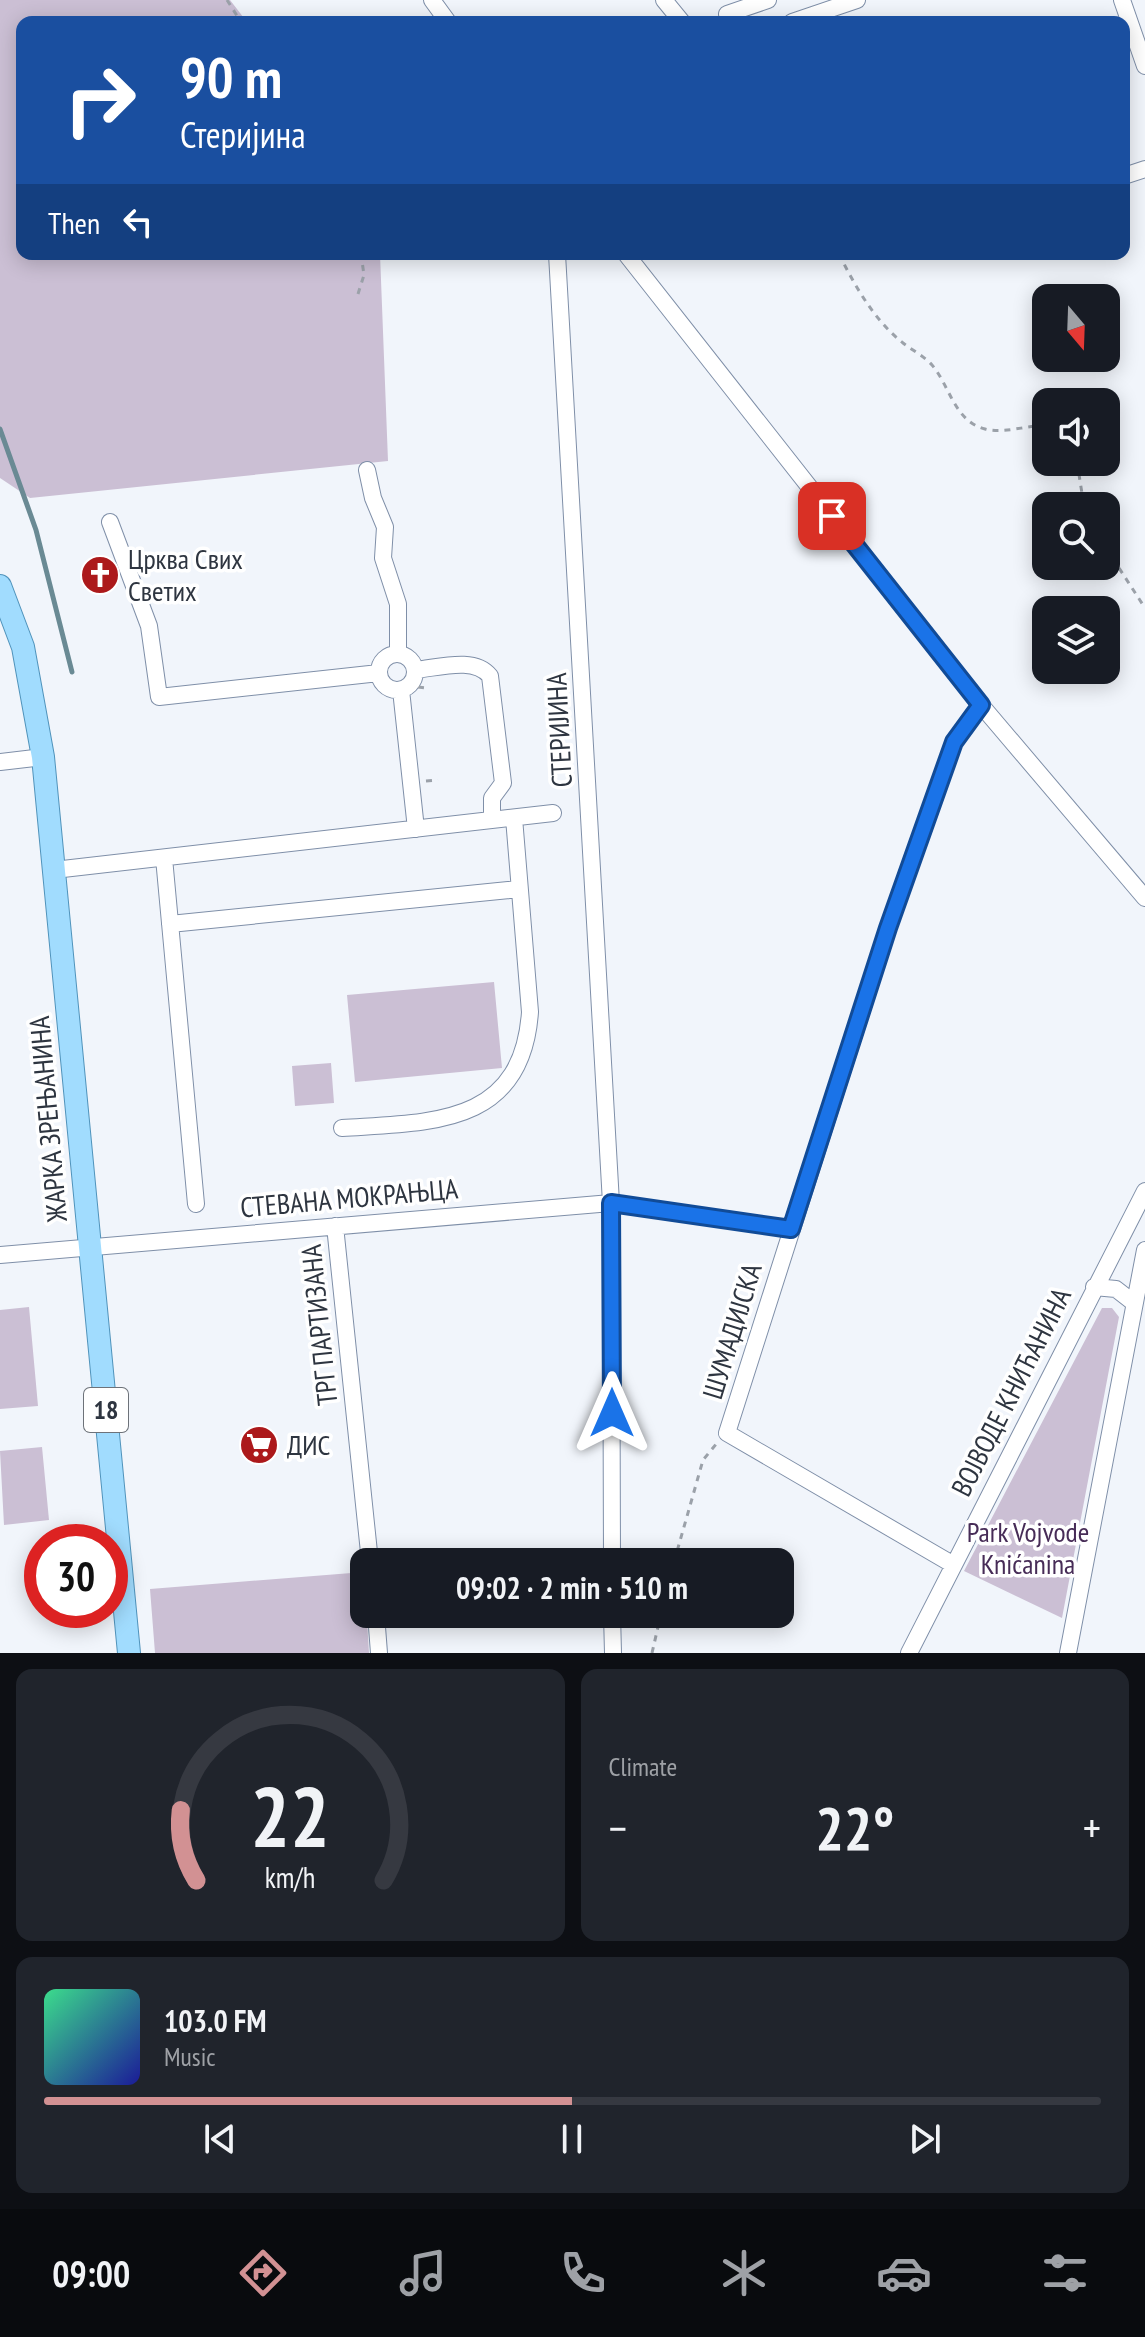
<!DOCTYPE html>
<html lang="en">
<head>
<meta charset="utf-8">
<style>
  body { margin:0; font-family:"PT Sans Narrow",sans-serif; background:#20242c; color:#f1f3f6; height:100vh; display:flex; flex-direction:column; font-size:30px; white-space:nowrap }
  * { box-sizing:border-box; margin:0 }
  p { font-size:26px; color:#9ea1a6 }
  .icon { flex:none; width:44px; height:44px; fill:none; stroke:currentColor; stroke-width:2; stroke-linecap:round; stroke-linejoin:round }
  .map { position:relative; height:1653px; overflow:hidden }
  .sheet { display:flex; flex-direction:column; gap:16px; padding:16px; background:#0d0f14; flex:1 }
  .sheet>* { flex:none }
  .top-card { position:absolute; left:16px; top:16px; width:1114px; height:244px; border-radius:16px; box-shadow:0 4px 20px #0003; background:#1a4fa0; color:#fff; overflow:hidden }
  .needle { width:52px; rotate:161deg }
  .controls { position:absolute; left:1032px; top:284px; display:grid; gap:16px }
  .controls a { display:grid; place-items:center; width:88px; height:88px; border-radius:16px; background:#171b24; box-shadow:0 4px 20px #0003; font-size:40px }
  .speed { position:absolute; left:24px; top:1524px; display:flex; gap:16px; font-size:40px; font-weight:700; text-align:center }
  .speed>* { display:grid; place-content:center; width:104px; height:104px; border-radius:50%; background:#171b24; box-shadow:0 4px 20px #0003; line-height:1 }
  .speed .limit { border:12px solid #d22; background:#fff; color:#111 }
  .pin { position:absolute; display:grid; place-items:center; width:68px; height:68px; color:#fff; margin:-34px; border-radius:16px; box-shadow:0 4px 12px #0006 }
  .me { position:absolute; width:88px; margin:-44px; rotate:0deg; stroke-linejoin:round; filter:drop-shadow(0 0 6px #0008) }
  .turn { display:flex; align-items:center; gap:28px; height:168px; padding:0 32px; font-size:36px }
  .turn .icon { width:104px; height:104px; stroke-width:2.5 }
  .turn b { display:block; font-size:56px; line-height:68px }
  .then { display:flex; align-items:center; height:76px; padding:0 32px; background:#0003; gap:16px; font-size:30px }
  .big { font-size:60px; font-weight:700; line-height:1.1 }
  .sheet .widget { flex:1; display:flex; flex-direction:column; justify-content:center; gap:12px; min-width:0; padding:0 28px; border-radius:16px; background:#20242c }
  .sheet .dial { align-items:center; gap:0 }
  .dial svg { height:208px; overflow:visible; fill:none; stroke:#363941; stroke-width:7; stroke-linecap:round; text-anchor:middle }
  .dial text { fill:#f1f3f6; stroke:none }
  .song { display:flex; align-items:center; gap:24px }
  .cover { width:96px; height:96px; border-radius:12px; background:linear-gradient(135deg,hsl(150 70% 55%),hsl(240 70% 35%)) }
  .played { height:8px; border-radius:4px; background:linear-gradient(90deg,#d29193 50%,#363941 50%) }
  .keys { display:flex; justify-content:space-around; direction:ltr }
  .heat { display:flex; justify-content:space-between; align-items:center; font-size:44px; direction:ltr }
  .sheet .tiles { flex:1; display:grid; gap:16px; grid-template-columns:1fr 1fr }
  .widget:last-child { grid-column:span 2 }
  .trip { position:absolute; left:350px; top:1548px; width:444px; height:80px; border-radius:16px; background:#171b24; box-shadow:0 4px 20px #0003; font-weight:700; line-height:80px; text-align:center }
  .menu { display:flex; height:128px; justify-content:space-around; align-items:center; background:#090b0e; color:#9ea1a6 }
  .menu .icon { width:56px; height:56px }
  .menu .current { color:#d29193 }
  .menu b { font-size:36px; color:#f1f3f6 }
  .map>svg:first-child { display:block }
</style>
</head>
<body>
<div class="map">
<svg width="1145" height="1653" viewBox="0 0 1145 1653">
  <rect width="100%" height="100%" fill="#f1f5fb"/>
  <!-- green -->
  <path fill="#cbbfd4" d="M0 0H230L247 22H22V254H380L388 461 30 498 0 478Z
    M494 982 502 1068 355 1082 347 995Z
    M331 1063 334 1103 295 1106 292 1066Z
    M29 1307 38 1406 0 1409V1310Z
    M1102 1308H1112L1119 1317 1062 1618 964 1571Z
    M42 1447 49 1520 4 1525 0 1451Z
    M364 1572 369 1653H155L150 1589Z"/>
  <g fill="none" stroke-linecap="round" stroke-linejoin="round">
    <!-- stream -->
    <path stroke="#6a8a94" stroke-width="5" d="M0 429 36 530 72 672"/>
    <!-- minor casing -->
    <g stroke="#7f8fa8" stroke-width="18">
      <path id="minor" d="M432 0 448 22
        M664 0 682 22
        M1122 0 1145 66
        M727 14 768 0
        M792 22 857 0
        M1124 176 1145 169
        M557 254 611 1203 612 1562
        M626 254 981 705 1145 898
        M367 470 373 498 385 527 383 558 398 604V654
        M110 522 149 626 159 697 379 673
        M379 672a18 18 0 1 1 36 0a18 18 0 1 1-36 0Z
        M415 670C438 668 474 656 490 676L503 783 492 798V820
        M401 690 416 829
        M0 762 43 757
        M164 858 196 1204
        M54 870 553 813
        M170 924 519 889
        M342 1128C430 1122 522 1127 530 1012L514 818
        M335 1226 370 1562
        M0 1255 611 1203 791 1229
        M1094 1287 1116 1289 1134 1303
        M952 1564 727 1433 888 928 954 742 981 705
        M376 1614 379 1653
        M612 1614 613 1653
        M909 1653 1145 1191
        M1068 1653 1145 1250"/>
    </g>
    <!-- major casing -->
    <g stroke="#5093bb" stroke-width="24">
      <path id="major" d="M0 586 23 647 43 757 129 1653"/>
    </g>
    <!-- path -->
    <path stroke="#9ba1a9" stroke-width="3" stroke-dasharray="6 6" stroke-linecap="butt" d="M227 0 241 22
      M839 254C855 286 874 320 903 343 912 350 924 356 932 365 950 386 954 421 985 429 1004 434 1026 425 1046 426
      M358 294 364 275 361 254
      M1077 462 1084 506
      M1106 548 1145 608
      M418 687 427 688
      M426 781 438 780
      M674 1562 703 1460 717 1443
      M652 1653 661 1614"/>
    <!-- minor -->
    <use href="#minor" stroke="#fff" stroke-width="16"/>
    <!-- major -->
    <use href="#major" stroke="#a1dcfe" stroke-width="22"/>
  </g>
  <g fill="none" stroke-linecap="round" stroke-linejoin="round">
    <!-- route casing -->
    <g stroke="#114b97" stroke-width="20">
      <path id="route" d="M612 1413 611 1203 791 1229 888 928 954 742 981 705 832 516"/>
    </g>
    <!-- route -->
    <use href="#route" stroke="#1a73e8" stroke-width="14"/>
  </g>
  <!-- icons -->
  <defs>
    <g id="church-disc" transform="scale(2)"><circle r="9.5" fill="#ac191b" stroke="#fff"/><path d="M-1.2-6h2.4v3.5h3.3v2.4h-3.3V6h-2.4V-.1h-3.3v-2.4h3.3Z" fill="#fff"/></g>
    <g id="supermarket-disc" transform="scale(2)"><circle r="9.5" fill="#ac191b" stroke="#fff"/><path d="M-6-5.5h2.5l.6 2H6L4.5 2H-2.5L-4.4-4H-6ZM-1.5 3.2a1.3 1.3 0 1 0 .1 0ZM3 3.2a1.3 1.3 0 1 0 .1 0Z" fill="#fff"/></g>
  </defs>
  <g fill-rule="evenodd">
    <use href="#church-disc" x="100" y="575"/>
    <use href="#supermarket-disc" x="259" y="1445"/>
  </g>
  <g text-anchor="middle" stroke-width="7" stroke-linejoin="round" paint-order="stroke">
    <!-- shield labels -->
    <rect fill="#fff" stroke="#6d7279" stroke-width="2" x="84" y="1388" width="44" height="44" rx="6"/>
    <g font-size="26" font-weight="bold" fill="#2e3540">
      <text x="106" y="1419">18</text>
    </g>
    <!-- poi labels -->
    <g font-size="28" fill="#2e3540" stroke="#fff" text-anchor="start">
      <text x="128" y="569">Црква Свих<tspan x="128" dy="32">Светих</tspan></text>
      <text x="287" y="1455">ДИС</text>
    </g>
    <!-- street labels -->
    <g font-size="28" fill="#2e3540" stroke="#fff">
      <text transform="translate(559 730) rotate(-93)" y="10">СТЕРИЈИНА</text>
      <text transform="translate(48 1119) rotate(-95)" y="10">ЖАРКА ЗРЕЊАНИНА</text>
      <text transform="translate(349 1198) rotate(-5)" y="10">СТЕВАНА МОКРАЊЦА</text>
      <text transform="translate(319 1325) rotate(-96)" y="10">ТРГ ПАРТИЗАНА</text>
      <text transform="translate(732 1331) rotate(-73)" y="10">ШУМАДИЈСКА</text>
      <text transform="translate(1011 1392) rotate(-63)" y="10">ВОЈВОДЕ КНИЋАНИНА</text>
    </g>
    <!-- park labels -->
    <g font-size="28" fill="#472c57" stroke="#fff">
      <text x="1028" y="1542">Park Vojvode<tspan x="1028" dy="32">Knićanina</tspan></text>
    </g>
  </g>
</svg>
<div class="controls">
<a><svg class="needle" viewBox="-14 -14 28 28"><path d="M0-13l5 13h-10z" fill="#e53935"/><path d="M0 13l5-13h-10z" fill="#9ea1a6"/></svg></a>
<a><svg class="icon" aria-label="sound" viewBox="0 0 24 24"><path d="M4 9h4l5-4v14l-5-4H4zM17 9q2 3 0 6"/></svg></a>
<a><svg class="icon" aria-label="search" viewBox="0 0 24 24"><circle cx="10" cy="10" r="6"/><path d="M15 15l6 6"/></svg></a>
<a><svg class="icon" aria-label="layers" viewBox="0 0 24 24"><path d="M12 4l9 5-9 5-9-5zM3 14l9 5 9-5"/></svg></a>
</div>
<div class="speed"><div class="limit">30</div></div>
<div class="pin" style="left:832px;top:516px;background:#d93025"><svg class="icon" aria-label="arrive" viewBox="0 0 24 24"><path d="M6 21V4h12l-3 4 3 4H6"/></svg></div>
<svg class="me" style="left:612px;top:1413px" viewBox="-20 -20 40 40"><path d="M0-17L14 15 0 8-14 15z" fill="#1a73e8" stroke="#fff" stroke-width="4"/></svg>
<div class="trip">09:02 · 2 min · 510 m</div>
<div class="top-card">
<div class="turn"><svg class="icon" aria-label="right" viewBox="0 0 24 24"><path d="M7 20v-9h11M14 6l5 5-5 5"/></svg><div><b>90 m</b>Стеријина</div></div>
<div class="then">Then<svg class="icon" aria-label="left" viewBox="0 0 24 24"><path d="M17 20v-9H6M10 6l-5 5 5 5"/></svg></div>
</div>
</div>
<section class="sheet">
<div class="tiles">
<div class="widget dial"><svg viewBox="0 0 100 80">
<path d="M14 69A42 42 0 1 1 86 69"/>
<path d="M14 69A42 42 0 0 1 8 42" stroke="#d29193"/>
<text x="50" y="56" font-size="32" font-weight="700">22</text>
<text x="50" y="72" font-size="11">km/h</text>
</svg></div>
<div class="widget"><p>Climate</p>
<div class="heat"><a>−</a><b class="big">22°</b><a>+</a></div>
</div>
<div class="widget">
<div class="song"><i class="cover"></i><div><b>103.0 FM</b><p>Music</p></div></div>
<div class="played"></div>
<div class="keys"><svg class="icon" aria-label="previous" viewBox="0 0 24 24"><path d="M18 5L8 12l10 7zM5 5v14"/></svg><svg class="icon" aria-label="pause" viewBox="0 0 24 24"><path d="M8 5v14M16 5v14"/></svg><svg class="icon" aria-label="next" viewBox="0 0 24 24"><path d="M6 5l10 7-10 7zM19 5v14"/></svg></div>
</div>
</div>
</section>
<nav class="menu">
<b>09:00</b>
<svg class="icon current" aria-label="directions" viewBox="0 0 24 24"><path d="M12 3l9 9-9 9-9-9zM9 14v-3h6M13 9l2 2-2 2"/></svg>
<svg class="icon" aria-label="music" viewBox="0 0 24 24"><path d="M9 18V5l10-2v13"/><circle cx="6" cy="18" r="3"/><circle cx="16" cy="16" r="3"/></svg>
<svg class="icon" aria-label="phone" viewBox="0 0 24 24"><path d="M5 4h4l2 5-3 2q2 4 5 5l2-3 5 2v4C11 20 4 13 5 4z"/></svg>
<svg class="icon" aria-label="climate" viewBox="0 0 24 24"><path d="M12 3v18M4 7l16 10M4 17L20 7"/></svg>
<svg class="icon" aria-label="car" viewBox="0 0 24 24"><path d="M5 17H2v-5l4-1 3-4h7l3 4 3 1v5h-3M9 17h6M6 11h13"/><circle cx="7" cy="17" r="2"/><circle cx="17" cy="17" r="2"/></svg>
<svg class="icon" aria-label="filters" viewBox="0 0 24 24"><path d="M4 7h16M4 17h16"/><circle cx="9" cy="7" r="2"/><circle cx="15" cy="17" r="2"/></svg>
</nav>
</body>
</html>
